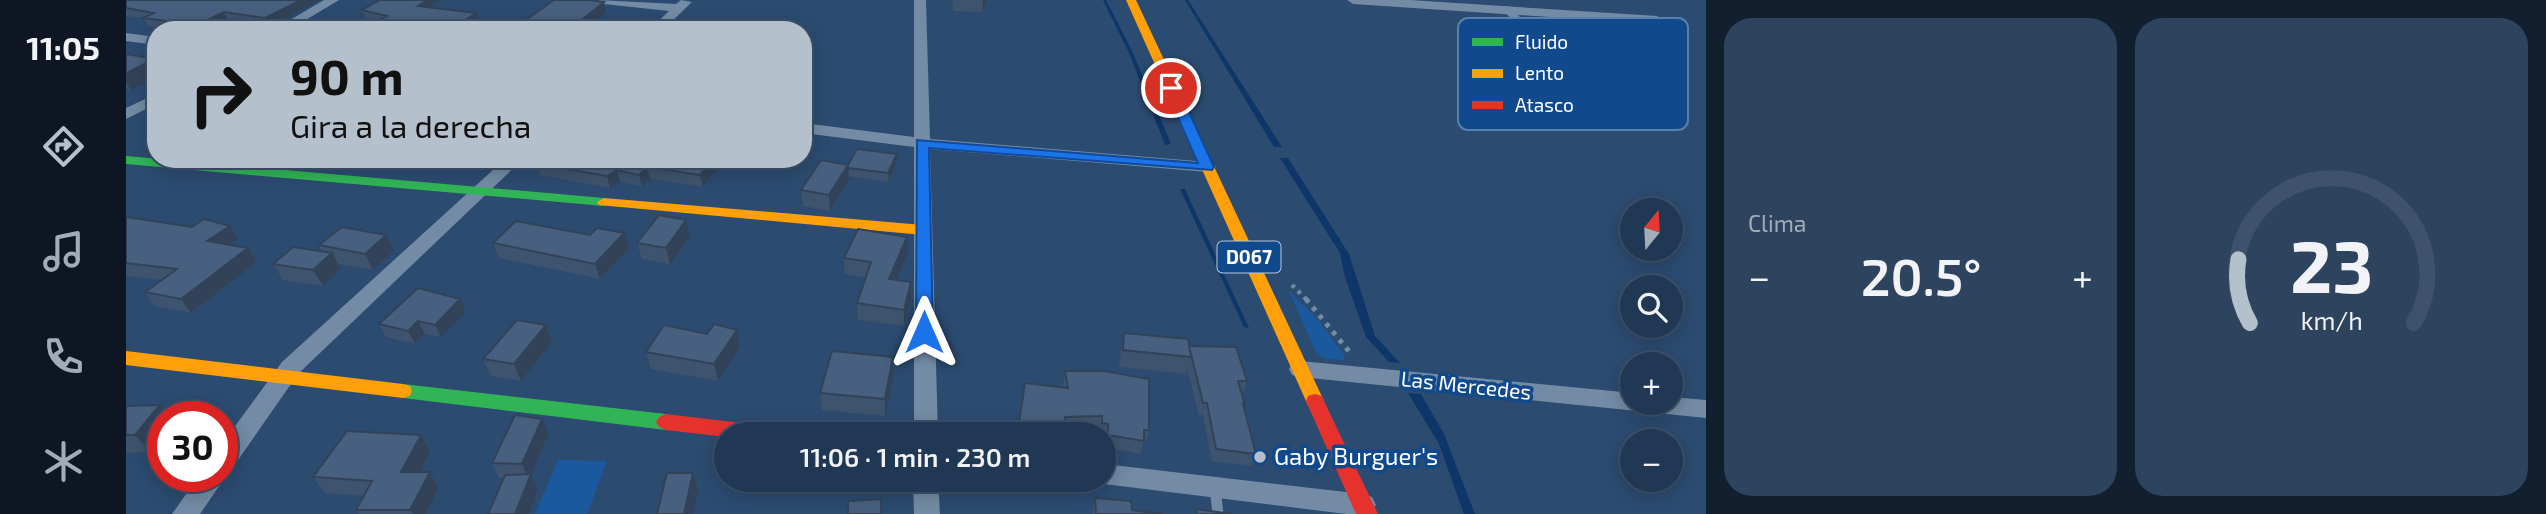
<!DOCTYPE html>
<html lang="es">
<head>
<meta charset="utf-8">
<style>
  body { margin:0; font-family:"Exo 2",sans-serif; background:#2d435e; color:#f1f3f6; height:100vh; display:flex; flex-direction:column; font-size:26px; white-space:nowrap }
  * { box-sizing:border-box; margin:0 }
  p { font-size:23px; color:#a2acb8 }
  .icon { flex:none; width:38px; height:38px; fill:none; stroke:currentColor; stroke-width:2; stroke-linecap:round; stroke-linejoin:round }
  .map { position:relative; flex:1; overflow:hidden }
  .sheet { display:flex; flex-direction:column; gap:18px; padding:18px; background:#121f2e; width:840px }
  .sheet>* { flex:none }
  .guide { position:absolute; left:21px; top:21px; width:665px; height:147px; border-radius:28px; box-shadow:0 4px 18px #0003,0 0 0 2px #3e526b; background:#b5c0cd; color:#111; overflow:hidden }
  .needle { width:46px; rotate:18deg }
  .buttons { position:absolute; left:1494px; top:198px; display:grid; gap:14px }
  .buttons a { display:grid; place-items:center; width:63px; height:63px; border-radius:50%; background:#213854; box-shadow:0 4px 18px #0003,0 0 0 2px #3e526b; font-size:35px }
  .speed { position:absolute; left:21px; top:401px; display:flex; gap:14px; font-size:35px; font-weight:700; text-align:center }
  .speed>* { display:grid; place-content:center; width:91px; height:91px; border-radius:50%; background:#213854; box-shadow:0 4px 18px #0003,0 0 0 2px #3e526b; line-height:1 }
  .speed .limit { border:10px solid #d22; background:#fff; color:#111 }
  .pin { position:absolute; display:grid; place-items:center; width:60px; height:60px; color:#fff; margin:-30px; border:4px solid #fff; border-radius:50%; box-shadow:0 2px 7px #0007 }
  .me { position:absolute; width:77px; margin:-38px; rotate:0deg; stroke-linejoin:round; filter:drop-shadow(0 0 5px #0008) }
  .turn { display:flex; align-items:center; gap:24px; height:147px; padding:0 28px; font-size:32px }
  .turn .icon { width:91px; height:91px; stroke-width:2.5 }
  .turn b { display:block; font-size:49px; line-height:60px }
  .big { font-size:52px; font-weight:600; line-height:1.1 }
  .sheet .tile { flex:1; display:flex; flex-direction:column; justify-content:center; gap:10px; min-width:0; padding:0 24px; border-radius:28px; background:#2d435e }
  .sheet .dial { align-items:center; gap:0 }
  .dial svg { height:182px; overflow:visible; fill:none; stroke:#3e526b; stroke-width:7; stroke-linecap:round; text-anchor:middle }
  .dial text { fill:#f1f3f6; stroke:none }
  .heat { display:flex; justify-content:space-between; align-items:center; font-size:38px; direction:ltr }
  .sheet .tiles { flex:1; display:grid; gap:18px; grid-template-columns:repeat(2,1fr) }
  .trip { position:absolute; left:588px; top:422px; width:402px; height:70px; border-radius:35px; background:#213854; box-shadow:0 4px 18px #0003,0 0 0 2px #3e526b; font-weight:600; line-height:70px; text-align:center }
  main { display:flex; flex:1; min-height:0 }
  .menu { display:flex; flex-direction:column; width:126px; justify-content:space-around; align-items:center; background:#0d1622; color:#a2acb8 }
  .menu .icon { width:49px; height:49px }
  .menu .selected { color:#b5c0cd }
  .menu b { font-size:32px; color:#f1f3f6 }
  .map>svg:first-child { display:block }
</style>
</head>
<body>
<main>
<nav class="menu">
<b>11:05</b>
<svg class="icon selected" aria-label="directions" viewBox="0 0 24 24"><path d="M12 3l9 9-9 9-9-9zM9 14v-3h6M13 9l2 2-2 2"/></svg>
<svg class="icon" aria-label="music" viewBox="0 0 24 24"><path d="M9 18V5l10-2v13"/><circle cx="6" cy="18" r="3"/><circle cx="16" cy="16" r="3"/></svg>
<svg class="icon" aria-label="phone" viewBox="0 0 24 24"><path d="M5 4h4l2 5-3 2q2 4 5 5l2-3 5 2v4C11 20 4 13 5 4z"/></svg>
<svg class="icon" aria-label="climate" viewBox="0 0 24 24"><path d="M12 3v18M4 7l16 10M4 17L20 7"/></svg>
</nav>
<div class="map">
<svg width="1580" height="514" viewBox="0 0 1580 514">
  <rect width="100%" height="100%" fill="#2c4b70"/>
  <!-- green -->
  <path fill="#1b599f" d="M1163 291 1192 320 1218 355V360L1200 359 1191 354Z
    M432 460 481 461 461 514H409Z"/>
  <!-- water -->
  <path fill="#0d3669" d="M977 0H980L1007 53 1045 144 1039 145 1003 53Z
    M1059 0H1062L1156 147H1148Z
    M1154 158H1162L1223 254 1249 336 1274 363 1263 362 1240 337 1219 277 1214 253Z
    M1054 189H1059L1123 328 1118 327Z
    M1282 393 1295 394 1318 434 1349 514H1338L1313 444Z"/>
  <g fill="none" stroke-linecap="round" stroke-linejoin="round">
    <!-- path-far1 -->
    <path stroke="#738ba4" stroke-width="4.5" stroke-dasharray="3.5 5" stroke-linecap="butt" d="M1166 285 1181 300"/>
    <!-- path -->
    <path stroke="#738ba4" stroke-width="5" stroke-dasharray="4.5 6" stroke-linecap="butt" d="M1180 299 1226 355"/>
    <!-- lane-far1 -->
    <path stroke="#738ba4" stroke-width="7" d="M1381 10 1433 56 1465 79 1472 91"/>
    <!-- lane -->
    <path stroke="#738ba4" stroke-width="11" d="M1089 487 1092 514"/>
    <!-- street -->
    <path fill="#738ba4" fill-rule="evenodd" d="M198 0H213L163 30H147Z
      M472 0 550 4 555 0 566 2 537 30H523L543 11 478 4Z
      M788 0H800L804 139 1082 162 1090 167 1082 172 804 149 812 434H788V147L677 133V123L788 137Z
      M1221 0H1284L1531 16 1538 20 1531 24 1227 4Z
      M0 33 30 37V45L0 41Z
      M30 94V104L0 119V108Z
      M379 159H397L172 374 105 470 98 473 100 476 74 514H46L73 476H96V444L156 362Z
      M1174 361 1507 393V402H1545V397L1580 400V418L1174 377 1166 375 1163 369 1166 363Z
      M978 464 1237 494 1246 497 1250 505 1243 514H1220L978 484 968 480H978Z
      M787 480H812L814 514H788Z"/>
    <!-- fast -->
    <path fill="#30b455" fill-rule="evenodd" d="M0 156 478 198 485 202 478 206 0 164Z
      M277 384 540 414 547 417 550 422 547 427 540 430 277 398 270 396 268 391 270 386Z"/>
    <!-- slow -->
    <path fill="#ff9f0a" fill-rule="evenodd" d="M1000 0H1010L1198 401 1196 406 1189 408 1182 406 1180 401Z
      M478 198 797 225 805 230 797 235 473 205 471 202Z
      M0 351 277 384 284 386 286 391 284 396 277 398 0 365Z"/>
    <!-- jam -->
    <path fill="#e5322d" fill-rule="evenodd" d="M1189 394 1196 396 1198 401 1252 514H1230L1180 401 1182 396Z
      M540 414 640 426 647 428 650 434H600V437L540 430 533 427 530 422 533 417Z"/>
  </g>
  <!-- wall -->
  <path fill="#3e536d" d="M0 0H195L144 26 102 20 82 30H50L22 26 17 18 0 16Z
    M254 0H315L303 7 353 20 338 30H250L247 23 253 20 239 17 236 10Z
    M827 0H861L856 12 827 11Z
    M0 54 5 90 0 89Z
    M771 154V162L763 182 722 176 723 180 704 211 677 206 675 190 722 165Z
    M415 159H593L594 165 577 187 524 179 516 186 494 182 484 188 414 175 410 164Z
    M0 217 66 227 104 226 112 239 104 245 131 262 65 313 29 306 19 292 36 280 0 276Z
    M498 233 503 249 474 279 373 258 367 243Z
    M564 236 544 264 516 259 511 243Z
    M781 237 782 253 770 280 785 282V299L778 326 732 320 731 303 740 278 719 274 718 258Z
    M193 245 268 251 247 270 212 264 215 269 197 286 157 280 147 264 196 251Z
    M334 299 340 312 315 337 299 334 289 344 260 337 253 324Z
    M420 325 426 342 395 381 365 376 357 359Z
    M998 333 1063 346 1121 381 1117 393H1115L1119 405 1118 408 1130 454 1125 466 1086 461 1077 415H1073L1061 369 1060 374 993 367 995 350Z
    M581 334 614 347 592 381 525 369 520 352Z
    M767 357 768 374 759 416 696 410 694 393Z
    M939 371 1023 430 1020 443 1018 442 1014 454 979 447 980 436H978V434H973L974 429H938L937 434H891L899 383 937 387V384Z
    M34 405 43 416H37V437L25 452 0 453V406Z
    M423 433 405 474 412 489 377 478H373L366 463Z
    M304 452 293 472H304L313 488 300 514H233L230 510 238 496 199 493 187 477Z
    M969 498 1006 510 1037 514H966Z"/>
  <!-- shaded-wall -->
  <path fill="#324359" d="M175 0H195L144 26 139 18Z
    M301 0H315L294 13 292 6Z
    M857 0H861L856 12 857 1Z
    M478 2 480 12 458 30H443Z
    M98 12 102 20 82 30H74L71 25Z
    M350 13 353 20 338 30H324Z
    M29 59 30 78 5 90 0 83V73Z
    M771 154V162L763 182 762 173Z
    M587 159H593L594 165 577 187 574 175Z
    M722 165 723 180 704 211 703 195Z
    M521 167 524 179 516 186 513 175Z
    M491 170 494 182 484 188 481 176Z
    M560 220 564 236 544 264 540 248Z
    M104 226 112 239 90 254 81 241Z
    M498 233 503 249 474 279 469 264Z
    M260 235 268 251 247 270 239 254Z
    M781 237 782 253 764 296 763 279Z
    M122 248 131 262 65 313 55 299Z
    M206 253 215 269 197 286 187 270Z
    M785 282V299L778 326V310Z
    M334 299 340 312 315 337 309 325Z
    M292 321 299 334 289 344 282 331Z
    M420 325 426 342 395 381 388 364Z
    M611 330 614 347 592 381 588 364Z
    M767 357 768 374 759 416V399Z
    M34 405 43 416H37V437L25 452 9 435Z
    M416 419 423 433 403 479 396 464Z
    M295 435 304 452 285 488 275 472Z
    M304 472 313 488 300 514H287L284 510Z
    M567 473 572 490 567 514H558Z
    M405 474 412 489 403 514H389Z"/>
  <!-- building -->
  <path fill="#48607f" stroke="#324359" stroke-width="2" d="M0 0H175L139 18 98 12 71 25 17 18 28 13 0 8Z
    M254 0H301L292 6 350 13 324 30H265L270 27 247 23 261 16 236 10Z
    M428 0H462L478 2 443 30H386Z
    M0 54 29 59 0 73Z
    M731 149 771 154 762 173 722 168V165Z
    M415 159H587L574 175 521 167 513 175 491 170 481 176 410 164Z
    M695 160 722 165 703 195 675 190Z
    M533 215 560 220 540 248 511 243Z
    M0 217 66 227 78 219 104 226 81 241 122 248 55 299 19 292 51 269 0 263Z
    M390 221 464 235 471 228 498 233 469 264 367 243Z
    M216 227 260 235 239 254 193 245Z
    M732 229 781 237 763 279 785 282 778 310 731 303 745 262 718 258Z
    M167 247 206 253 187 270 147 264Z
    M292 288 334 299 309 325 292 321 282 331 253 324Z
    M391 320 420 325 388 364 357 359Z
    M588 324 611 330 588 364 520 352 538 325 581 334Z
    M998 333 1062 339 1065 357 997 350Z
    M1063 346 1110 347 1121 381H1112L1119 405 1117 404 1130 454 1090 449 1081 403H1077Z
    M706 351 767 357 759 399 694 393Z
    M939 371H978L1023 379V430H1018V441L982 435V424L976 423V416L939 417 938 427 893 423 899 383 942 388Z
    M34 405 9 435H0V406Z
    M389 415 416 419 396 464 366 463Z
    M221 431 295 435 275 472H304L284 510H230L246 481 187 477Z
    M541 473H567L558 514H531Z
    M405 474 389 514H362L379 475Z
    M969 498 1005 501 1006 510 1037 514H970Z
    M755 499V514H722V501Z
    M1070 509 1106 514H1071Z"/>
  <!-- route -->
  <path fill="#1a73e8" stroke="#114b97" stroke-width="2" d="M1045 85 1052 88 1088 167 1086 170 803 148 807 332 805 336H792L790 332 791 140 1072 163 1039 88Z"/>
  <!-- markers -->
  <circle fill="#b5c0cd" stroke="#10498c" stroke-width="2.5" cx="1134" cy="457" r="7"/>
  <g text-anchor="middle" stroke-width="7" stroke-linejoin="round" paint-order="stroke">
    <!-- shield labels -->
    <rect fill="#10498c" stroke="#b7c8dc" stroke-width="2" x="1091.5" y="241.5" width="63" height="31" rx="5"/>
    <g font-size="19" font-weight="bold" fill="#fff">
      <text x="1123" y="264">D067</text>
    </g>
    <!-- street labels -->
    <g font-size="21" fill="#fff" stroke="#10498c">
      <text transform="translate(1340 386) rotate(6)" y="7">Las Mercedes</text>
    </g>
    <!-- near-poi labels -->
    <g font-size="24" fill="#fff" stroke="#10498c" text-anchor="start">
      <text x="1148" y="465">Gaby Burguer's</text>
    </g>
  </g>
  <!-- legend -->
  <rect x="1332" y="18" width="230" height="112" rx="10" fill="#10498c" stroke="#5880ae" stroke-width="2"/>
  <rect x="1346" y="38" width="31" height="8" fill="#30b455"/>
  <rect x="1346" y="69" width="31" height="9" fill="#ff9f0a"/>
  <rect x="1346" y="101" width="31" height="8" fill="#e5322d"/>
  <g font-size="19" fill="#fff">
    <text x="1389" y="49">Fluido</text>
    <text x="1389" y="80">Lento</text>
    <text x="1389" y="112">Atasco</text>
  </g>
</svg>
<div class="buttons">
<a><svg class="needle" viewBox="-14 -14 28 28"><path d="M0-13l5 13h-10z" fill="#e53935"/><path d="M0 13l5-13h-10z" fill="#a2acb8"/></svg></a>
<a><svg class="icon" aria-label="search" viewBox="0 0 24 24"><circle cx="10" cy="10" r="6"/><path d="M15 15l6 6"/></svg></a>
<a>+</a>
<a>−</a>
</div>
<div class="speed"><div class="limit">30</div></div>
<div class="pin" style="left:1045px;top:88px;background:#d93025"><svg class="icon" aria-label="arrive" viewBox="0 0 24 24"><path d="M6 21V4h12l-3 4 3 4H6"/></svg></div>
<svg class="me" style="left:798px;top:332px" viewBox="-20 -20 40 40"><path d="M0-17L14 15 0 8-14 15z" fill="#1a73e8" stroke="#fff" stroke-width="4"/></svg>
<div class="trip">11:06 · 1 min · 230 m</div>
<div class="guide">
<div class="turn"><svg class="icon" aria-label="right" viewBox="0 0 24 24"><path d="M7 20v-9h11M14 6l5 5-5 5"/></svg><div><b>90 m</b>Gira a la derecha</div></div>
</div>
</div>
<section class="sheet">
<div class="tiles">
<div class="tile"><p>Clima</p>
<div class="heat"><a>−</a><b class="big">20.5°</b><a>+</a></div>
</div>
<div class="tile dial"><svg viewBox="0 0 100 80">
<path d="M14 69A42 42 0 1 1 86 69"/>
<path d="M14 69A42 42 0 0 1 9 41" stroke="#b5c0cd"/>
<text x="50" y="56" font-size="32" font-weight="700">23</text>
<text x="50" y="72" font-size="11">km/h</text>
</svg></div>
</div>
</section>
</main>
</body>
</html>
